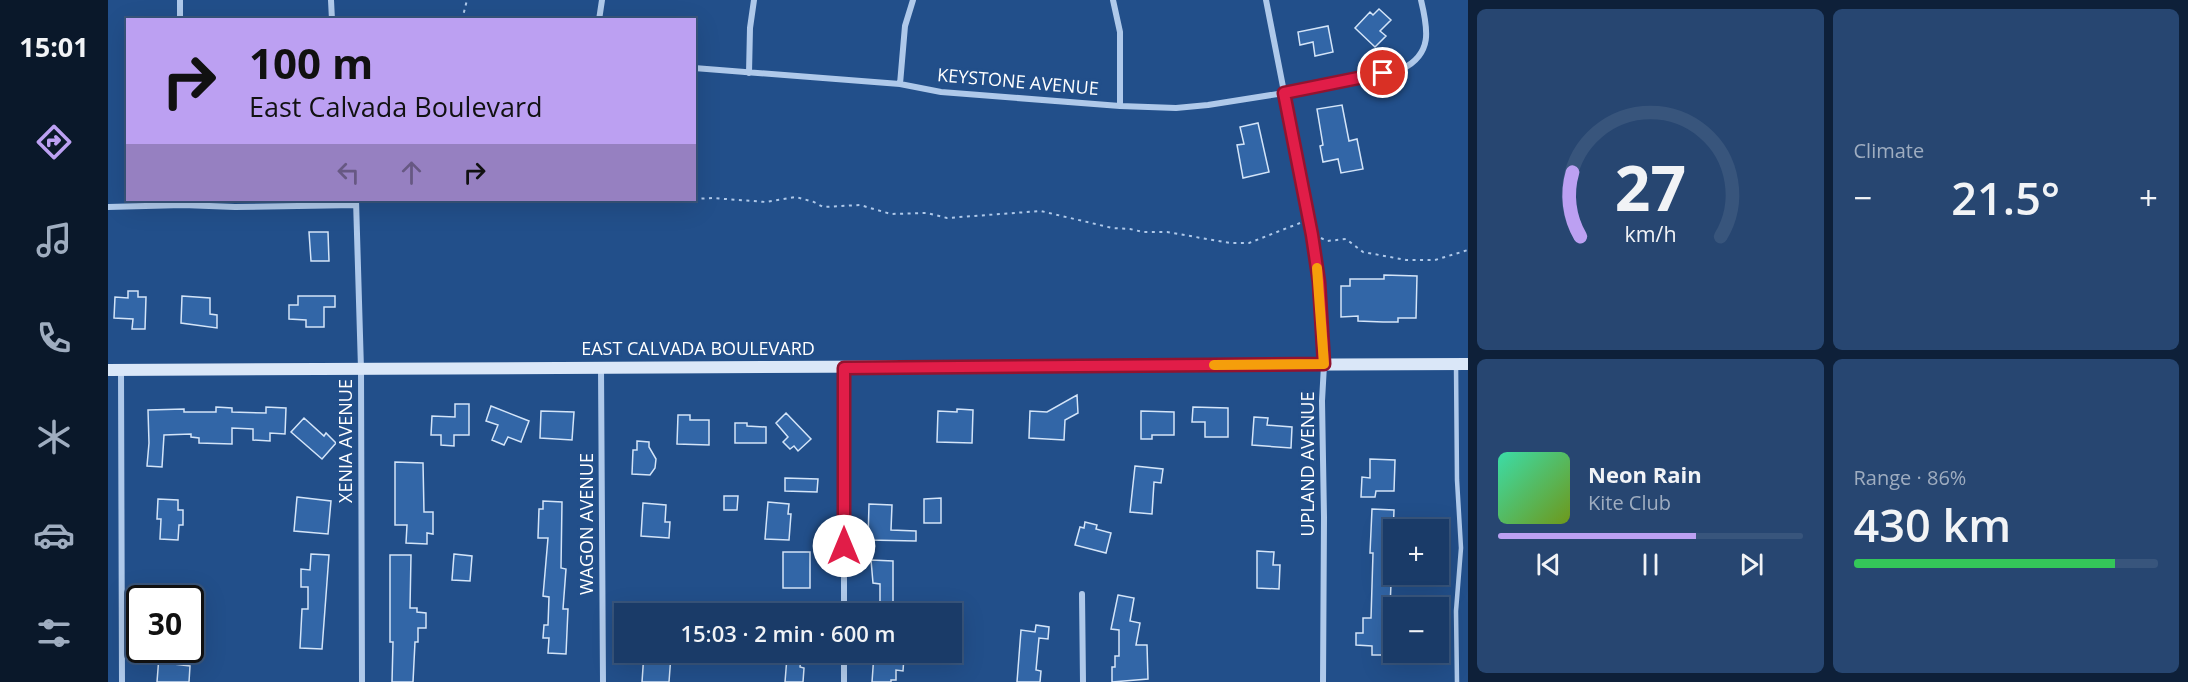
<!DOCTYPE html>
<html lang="en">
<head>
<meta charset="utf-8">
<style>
  body { margin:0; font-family:"Open Sans",sans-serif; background:#274671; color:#f1f3f6; height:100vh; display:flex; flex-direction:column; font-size:22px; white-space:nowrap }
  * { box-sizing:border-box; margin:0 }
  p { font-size:20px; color:#9fadc0 }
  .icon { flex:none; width:33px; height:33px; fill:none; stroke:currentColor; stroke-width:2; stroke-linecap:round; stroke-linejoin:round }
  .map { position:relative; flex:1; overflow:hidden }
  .sheet { display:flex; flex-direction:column; gap:9px; padding:9px; background:#0e2039; width:720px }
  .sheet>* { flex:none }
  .hud { position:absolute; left:18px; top:18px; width:570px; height:183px; border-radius:0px; box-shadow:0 6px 24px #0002,0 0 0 2px #38557c; background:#bca0f2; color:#111; overflow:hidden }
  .controls { position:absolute; left:1275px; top:519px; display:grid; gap:12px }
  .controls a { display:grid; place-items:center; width:66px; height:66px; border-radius:0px; background:#1a3b68; box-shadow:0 6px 24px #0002,0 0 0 2px #38557c; font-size:30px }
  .speed { position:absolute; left:18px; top:585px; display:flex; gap:12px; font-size:30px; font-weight:700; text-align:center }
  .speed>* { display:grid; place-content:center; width:78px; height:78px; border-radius:50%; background:#1a3b68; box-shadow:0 6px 24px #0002,0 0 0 2px #38557c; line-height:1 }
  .speed .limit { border:3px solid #111; border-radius:9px; background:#fff; color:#111 }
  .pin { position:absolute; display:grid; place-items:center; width:51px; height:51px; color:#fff; margin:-26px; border:3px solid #fff; border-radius:50%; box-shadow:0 2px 6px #0007 }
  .me { position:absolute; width:66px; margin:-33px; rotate:0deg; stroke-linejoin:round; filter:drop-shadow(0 0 4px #0008) }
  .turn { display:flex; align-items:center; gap:21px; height:126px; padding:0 24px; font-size:27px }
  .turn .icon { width:78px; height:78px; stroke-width:2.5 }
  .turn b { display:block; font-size:42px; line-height:51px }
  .lanes { display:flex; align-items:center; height:57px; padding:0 24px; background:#0003; justify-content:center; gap:30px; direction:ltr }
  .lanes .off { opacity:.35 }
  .big { font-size:45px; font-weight:600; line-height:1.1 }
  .sheet .tile { flex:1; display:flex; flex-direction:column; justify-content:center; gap:9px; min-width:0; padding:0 21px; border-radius:9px; background:#274671 }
  .sheet .dial { align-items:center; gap:0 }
  .dial svg { height:156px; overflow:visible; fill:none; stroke:#38557c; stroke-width:7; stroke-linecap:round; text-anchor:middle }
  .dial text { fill:#f1f3f6; stroke:none }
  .song { display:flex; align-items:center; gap:18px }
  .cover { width:72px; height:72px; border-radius:9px; background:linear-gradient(135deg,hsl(160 70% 55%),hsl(80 70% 35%)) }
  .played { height:6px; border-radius:3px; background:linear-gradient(90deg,#bca0f2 65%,#38557c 65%) }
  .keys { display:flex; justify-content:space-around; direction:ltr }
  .heat { display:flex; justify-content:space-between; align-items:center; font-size:33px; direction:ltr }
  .charge { height:9px; border-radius:4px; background:linear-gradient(90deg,#34c759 86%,#38557c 0) }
  .sheet .tiles { flex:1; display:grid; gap:9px; grid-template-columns:repeat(2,1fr) }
  .trip { position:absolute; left:506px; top:603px; width:348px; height:60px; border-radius:0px; background:#1a3b68; box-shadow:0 6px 24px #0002,0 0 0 2px #38557c; font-weight:600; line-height:60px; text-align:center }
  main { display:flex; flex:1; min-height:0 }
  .tabs { display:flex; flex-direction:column; width:108px; justify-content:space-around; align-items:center; background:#0a182a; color:#9fadc0 }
  .tabs .icon { width:42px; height:42px }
  .tabs .selected { color:#bca0f2 }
  .tabs b { font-size:27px; color:#f1f3f6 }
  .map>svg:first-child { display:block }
</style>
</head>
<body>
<main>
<nav class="tabs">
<b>15:01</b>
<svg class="icon selected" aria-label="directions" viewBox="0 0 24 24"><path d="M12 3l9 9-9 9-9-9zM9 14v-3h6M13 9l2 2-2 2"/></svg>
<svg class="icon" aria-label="music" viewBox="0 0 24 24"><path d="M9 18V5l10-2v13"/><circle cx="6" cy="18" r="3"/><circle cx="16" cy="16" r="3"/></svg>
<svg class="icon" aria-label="phone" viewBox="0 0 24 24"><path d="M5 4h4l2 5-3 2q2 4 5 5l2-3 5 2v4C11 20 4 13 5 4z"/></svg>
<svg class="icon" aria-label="climate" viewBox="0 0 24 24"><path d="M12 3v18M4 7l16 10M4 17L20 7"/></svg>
<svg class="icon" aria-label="car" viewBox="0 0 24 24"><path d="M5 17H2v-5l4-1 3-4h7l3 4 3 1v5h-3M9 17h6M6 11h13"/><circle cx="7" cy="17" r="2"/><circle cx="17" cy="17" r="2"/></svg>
<svg class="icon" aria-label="filters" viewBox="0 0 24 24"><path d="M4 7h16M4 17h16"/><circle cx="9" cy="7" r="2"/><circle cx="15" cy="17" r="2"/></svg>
</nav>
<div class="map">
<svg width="1360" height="682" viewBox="0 0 1360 682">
  <rect width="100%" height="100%" fill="#224f8a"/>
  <!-- building -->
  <path fill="#3266a7" stroke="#d3e4f8" stroke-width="1.5" d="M1271 9 1283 20 1272 31 1278 36 1267 47 1247 28 1262 12 1265 15Z
    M1220 26 1225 52 1207 56 1205 42 1192 45 1190 32Z
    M1234 105 1241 141 1249 139 1255 169 1233 173 1230 159 1215 162 1212 146 1215 145 1209 109Z
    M1150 123 1161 172 1135 178 1129 145 1136 144 1132 127Z
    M201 232H220L221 261H203Z
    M1276 275 1309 276 1308 318H1290V322H1275L1250 321V316L1233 317V286H1242V279H1276Z
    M20 291H30V297H38L37 329H24L25 319 6 318 7 297 20 298Z
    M74 296 102 298V314L109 315V328L73 323Z
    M190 296H227V307H216V327H198V320L181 319V305H190Z
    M969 395 970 413 957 420 956 440 921 438 922 411 939 412Z
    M347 404H361V435H346V446L333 445V435H323L324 416 347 417Z
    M383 406 421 421 413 442 400 437 396 445 384 440 390 425 378 421Z
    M108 407 124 408V412L158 413V407L178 408 177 434 162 433V441L145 440V429L124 428V444L91 443V438L83 437V434L56 435 54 467 39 466 41 443 40 410 76 409V412H108Z
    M1085 407 1120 408V437H1097V422H1084Z
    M849 409 865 410 864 443 829 442 830 411 849 412Z
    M433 411 466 412 464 440 432 438Z
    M1033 411 1066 412V435H1044V439H1033Z
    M678 413 703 439 690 451 686 446 682 449 675 442 680 437 668 423Z
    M570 415H582V420H601V445L569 444Z
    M1146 417 1160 418 1159 425 1184 427 1183 448 1144 445Z
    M196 418 216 436 218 433 228 443 214 459 183 432Z
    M627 423H639V426L658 427V443H627Z
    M529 441 541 442V447L548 459 547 468 542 475 524 474 525 450H529Z
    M1262 459 1287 460 1286 491H1268L1267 497H1253L1254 477 1262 478Z
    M287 462 315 463 316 512H325V534L319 533V544L298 543 299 525H287Z
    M1027 466 1055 469 1053 483 1046 482 1044 514 1022 512Z
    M677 478 710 479 709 492 677 491Z
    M616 496H630L629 510H616Z
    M189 497 223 501 220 534 186 531Z
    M833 498V523H816V499Z
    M50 499 70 500V510H75V525H71L70 540 52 539 53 519H49Z
    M435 501 454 502 453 568 458 569 455 609H460L458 654 440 653 441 638H435L436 625H440L441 597 435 596 440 538H430L431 509H435Z
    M660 502 681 504 680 514H683L681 540 657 539Z
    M535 503 558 505 557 522H562L561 538 533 536Z
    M761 504 784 505 783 530 808 531V541L760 540Z
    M1264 509 1286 510 1282 608 1275 607V632H1281L1280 655H1264V646L1248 645V633H1255V618H1263L1265 553H1262Z
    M977 522 989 525 988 529 1003 533 998 553 967 545 972 527 976 528Z
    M1149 551 1166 552 1165 565H1172L1171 589 1149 588Z
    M675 552H702V588H675Z
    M203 554 221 555 214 649 192 648 194 609H200V587H193V569L202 570Z
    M346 554 364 556 362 581 344 580Z
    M282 555H303L302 608H309V612L318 613V628H310V642H307L305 682H284L285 642H282Z
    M763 560 785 561V614H763L764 604 772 605V584L765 583Z
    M1010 595 1026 598 1022 621 1032 623 1028 645H1039L1040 679 1004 682V667H1007V656H1011V630L1003 629Z
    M928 625 941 627 940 639 931 638 928 670 933 671 932 682H909L913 630 927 632Z
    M536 653 563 655 561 682H534Z
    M766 654 796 657 795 671 788 670V680H783V682H764Z
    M51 656 66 657V664L82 666 81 682H49Z
    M679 657 693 658 692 667 696 668 695 682H677Z"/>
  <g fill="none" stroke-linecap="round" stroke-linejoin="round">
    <!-- path -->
    <path stroke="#afc9ea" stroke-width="2" stroke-dasharray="3 4.5" stroke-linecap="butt" d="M354 20 359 0
      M586 199 604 198 658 202 688 197 706 202 715 207 752 205 783 214 819 213 839 218 933 211 1004 228 1022 229 1035 232H1059L1122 243H1141L1192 223
      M1213 238 1219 241 1238 239 1255 252 1298 260H1327L1360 250"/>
    <!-- service -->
    <path stroke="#afc9ea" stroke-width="4.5" d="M1348 364 1349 480 1353 548 1348 611 1349 682"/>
    <!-- minor -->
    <path stroke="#afc9ea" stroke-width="6" d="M72 0V20
      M223 0 224 20
      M1005 0 1012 32V106
      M1158 0 1204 235 1211 282 1216 365 1214 401 1216 517 1215 682
      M491 20 494 0
      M586 68 792 84 833 92 1012 106 1068 108 1100 105 1176 93 1294 69C1325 54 1320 29 1313 0
      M641 73 642 28 646 0
      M792 84 797 26 805 0
      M248 200 253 369 254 682
      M0 207 75 205 127 207 248 205
      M493 368 495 682
      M736 368V614
      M13 370 14 682
      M974 594 975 682
      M736 652V682"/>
    <!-- secondary -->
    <path stroke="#dae7f8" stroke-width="12" d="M0 370 1360 364"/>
  </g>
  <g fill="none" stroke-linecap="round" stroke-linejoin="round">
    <!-- route casing -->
    <g stroke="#92132f" stroke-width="15">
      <path id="route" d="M736 546V368L1216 364 1211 282 1204 235 1176 93 1275 73"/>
    </g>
    <!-- route -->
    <use href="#route" stroke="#e11d48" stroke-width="10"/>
    <!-- slow -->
    <path stroke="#f59e0b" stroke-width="10" d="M1106 365 1216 364 1209 268"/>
  </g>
  <g text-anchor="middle" stroke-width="6" stroke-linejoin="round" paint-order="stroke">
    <!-- street labels -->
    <g font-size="18" fill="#fff" stroke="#224f8a">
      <text transform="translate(910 82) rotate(5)" y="6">KEYSTONE AVENUE</text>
      <text x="590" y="355">EAST CALVADA BOULEVARD</text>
      <text transform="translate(238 441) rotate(-90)" y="6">XENIA AVENUE</text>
      <text transform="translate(1200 464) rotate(-90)" y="6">UPLAND AVENUE</text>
      <text transform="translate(479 524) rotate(-90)" y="6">WAGON AVENUE</text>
    </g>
  </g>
</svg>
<div class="controls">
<a>+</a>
<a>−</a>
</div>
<div class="speed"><div class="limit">30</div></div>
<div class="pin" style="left:1275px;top:73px;background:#d93025"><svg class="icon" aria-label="arrive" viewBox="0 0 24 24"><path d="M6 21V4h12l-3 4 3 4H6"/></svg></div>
<svg class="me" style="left:736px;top:546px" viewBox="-20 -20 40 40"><circle r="19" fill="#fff"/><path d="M0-13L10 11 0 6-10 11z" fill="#e11d48"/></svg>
<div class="trip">15:03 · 2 min · 600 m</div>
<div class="hud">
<div class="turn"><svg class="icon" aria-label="right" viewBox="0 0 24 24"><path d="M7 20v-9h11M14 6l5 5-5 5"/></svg><div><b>100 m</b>East Calvada Boulevard</div></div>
<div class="lanes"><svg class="icon off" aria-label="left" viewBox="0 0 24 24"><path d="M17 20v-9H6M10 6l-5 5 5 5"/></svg><svg class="icon off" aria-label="ahead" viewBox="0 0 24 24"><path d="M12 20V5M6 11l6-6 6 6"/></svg><svg class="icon" aria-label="right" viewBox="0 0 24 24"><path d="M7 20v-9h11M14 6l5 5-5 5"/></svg></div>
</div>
</div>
<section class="sheet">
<div class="tiles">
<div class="tile dial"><svg viewBox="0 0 100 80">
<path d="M14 69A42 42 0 1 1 86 69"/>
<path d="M14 69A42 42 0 0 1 10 36" stroke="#bca0f2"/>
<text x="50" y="56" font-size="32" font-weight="700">27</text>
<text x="50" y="72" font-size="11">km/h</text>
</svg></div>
<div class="tile"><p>Climate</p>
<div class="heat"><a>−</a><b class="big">21.5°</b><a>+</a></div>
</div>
<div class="tile">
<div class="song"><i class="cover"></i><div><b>Neon Rain</b><p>Kite Club</p></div></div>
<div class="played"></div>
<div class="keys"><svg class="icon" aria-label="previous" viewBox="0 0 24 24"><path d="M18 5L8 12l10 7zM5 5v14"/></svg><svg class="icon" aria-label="pause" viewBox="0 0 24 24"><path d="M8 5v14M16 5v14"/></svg><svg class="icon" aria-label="next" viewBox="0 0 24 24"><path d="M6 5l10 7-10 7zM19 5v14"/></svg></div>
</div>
<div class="tile"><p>Range · 86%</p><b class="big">430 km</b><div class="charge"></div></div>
</div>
</section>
</main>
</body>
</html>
